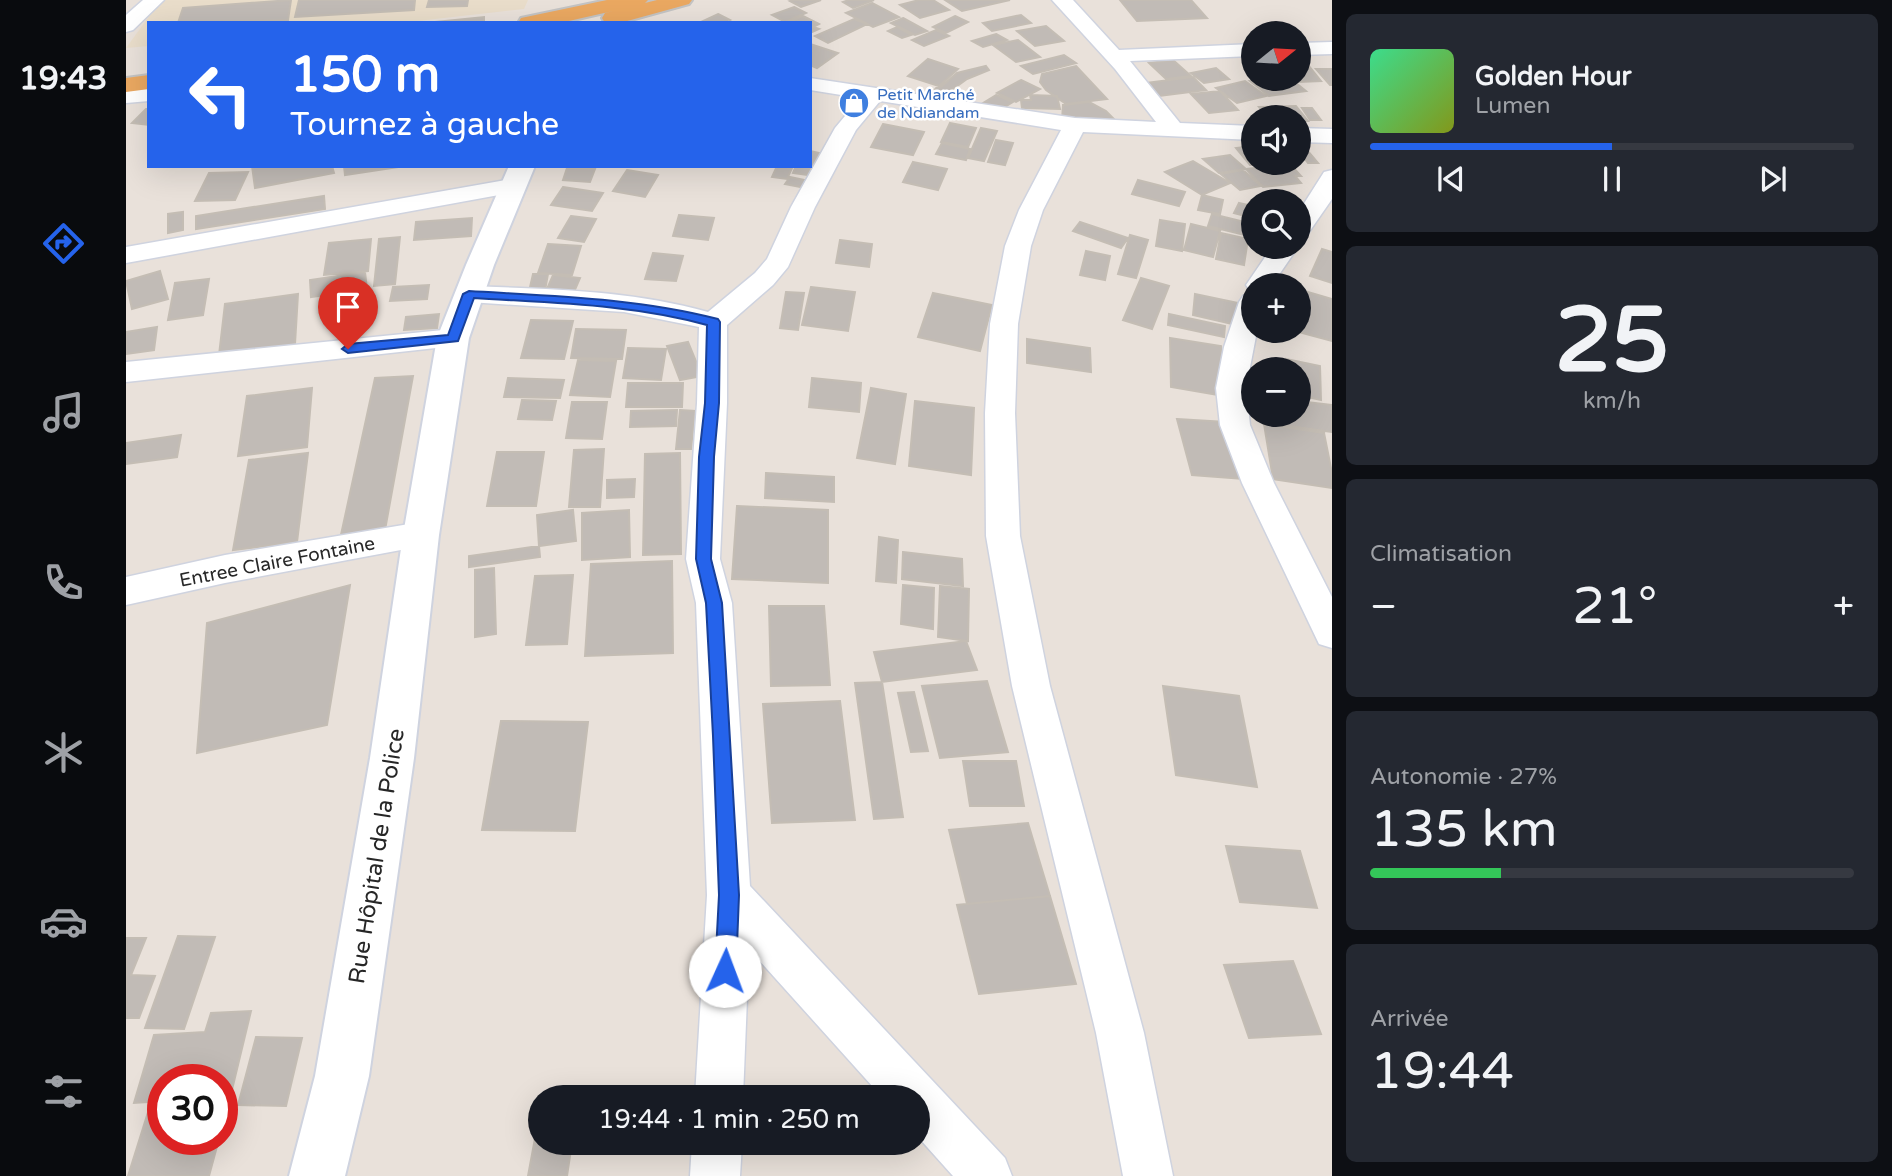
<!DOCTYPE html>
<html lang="fr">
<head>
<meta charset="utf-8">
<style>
  body { margin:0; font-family:"Varela Round",sans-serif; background:#242831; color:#f1f3f6; height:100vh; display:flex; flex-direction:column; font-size:26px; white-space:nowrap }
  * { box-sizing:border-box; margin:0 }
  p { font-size:23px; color:#9ea1a6 }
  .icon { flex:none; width:38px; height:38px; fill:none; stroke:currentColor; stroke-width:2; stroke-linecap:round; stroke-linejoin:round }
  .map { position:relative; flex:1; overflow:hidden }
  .drawer { display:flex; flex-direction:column; gap:14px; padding:14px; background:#0d0f14; width:560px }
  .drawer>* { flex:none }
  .hud { position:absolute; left:21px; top:21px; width:665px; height:147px; border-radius:0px; box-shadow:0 7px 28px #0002; background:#2563eb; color:#fff; overflow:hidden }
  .needle { width:46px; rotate:72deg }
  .controls { position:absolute; left:1115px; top:21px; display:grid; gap:14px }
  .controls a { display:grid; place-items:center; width:70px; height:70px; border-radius:50%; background:#171b24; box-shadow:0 7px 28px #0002; font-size:35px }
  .speed { position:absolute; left:21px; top:1064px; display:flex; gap:14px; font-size:35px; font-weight:700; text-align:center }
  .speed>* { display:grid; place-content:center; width:91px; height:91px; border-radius:50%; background:#171b24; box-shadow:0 7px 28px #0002; line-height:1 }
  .speed .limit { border:10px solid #d22; background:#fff; color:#111 }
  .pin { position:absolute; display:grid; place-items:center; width:60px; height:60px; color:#fff; margin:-72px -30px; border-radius:50% 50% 50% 0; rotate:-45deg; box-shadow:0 0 7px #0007 }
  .pin .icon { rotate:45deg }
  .me { position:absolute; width:77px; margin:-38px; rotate:2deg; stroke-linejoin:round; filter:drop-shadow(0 0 5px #0008) }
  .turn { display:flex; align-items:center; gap:24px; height:147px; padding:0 28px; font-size:32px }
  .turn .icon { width:91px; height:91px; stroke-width:2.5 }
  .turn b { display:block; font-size:49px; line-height:60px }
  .big { font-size:52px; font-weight:600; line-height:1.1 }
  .drawer .widget { flex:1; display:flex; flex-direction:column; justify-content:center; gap:10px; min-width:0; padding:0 24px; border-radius:10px; background:#242831 }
  .drawer .dial { align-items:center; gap:0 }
  .dial b { font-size:91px; line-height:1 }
  .song { display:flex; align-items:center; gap:21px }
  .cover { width:84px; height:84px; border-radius:10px; background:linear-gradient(135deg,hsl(150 70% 55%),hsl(70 70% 35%)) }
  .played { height:7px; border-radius:4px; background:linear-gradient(90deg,#2563eb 50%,#363941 50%) }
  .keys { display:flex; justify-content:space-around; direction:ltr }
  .heat { display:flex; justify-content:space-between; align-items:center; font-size:38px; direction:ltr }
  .charge { height:10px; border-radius:5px; background:linear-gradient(90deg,#34c759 27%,#363941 0) }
  .trip { position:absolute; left:402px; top:1085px; width:402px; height:70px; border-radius:35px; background:#171b24; box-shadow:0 7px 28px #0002; font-weight:600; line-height:70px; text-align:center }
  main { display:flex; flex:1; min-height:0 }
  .dock { display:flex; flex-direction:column; width:126px; justify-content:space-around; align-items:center; background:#090b0e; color:#9ea1a6 }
  .dock .icon { width:49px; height:49px }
  .dock .selected { color:#2563eb }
  .dock b { font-size:32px; color:#f1f3f6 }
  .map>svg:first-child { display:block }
</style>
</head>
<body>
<main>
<nav class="dock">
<b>19:43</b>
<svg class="icon selected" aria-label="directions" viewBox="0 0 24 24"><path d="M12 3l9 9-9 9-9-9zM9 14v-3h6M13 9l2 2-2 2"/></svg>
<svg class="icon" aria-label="music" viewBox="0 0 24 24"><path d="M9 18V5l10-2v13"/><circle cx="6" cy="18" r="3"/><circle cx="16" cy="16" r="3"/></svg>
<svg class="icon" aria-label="phone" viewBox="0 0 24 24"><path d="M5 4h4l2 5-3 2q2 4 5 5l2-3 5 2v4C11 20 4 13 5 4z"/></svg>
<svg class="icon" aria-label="climate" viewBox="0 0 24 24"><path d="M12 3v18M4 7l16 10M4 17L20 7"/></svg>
<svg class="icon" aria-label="car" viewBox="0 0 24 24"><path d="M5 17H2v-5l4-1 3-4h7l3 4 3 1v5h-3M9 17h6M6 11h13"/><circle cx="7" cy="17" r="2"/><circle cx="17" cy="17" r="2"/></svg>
<svg class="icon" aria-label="filters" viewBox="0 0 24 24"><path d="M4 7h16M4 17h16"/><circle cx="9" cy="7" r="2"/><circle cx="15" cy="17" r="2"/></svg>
</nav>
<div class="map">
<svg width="1206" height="1176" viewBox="0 0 1206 1176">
  <rect width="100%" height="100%" fill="#e9e1da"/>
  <!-- education -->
  <path fill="#e9ddca" d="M35 0H402L398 9 274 23H23V46L0 48Z"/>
  <!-- building -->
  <path fill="#c1bbb6" stroke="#c4bdb4" stroke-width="2" d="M165 0 162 20 52 23 57 8Z
    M173 0H289L288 10 169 17Z
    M303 0H342L341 6 301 7Z
    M668 0H695L675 7 664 1Z
    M723 0H748L727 8 717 2Z
    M793 0H807L823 10 794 18 774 5Z
    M819 0H884L836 11Z
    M994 0H1065L1081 18 1011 21Z
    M746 3 773 17 747 27 720 13Z
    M668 7 680 13 659 22 646 15Z
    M592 14 604 20 598 23H573Z
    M895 15 905 23 866 31 857 23Z
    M677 16 693 24 687 27 693 29 684 33V23H661Z
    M829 16 842 22 820 33 807 27Z
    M358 17V21L342 23H299Z
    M777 18 801 31 789 35 765 23Z
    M728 19 741 24 702 43 689 36Z
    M920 26 938 41 909 46 891 31Z
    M771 27 785 35 776 38 762 31Z
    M810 30 823 36 798 46 786 40Z
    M870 34 881 40 857 47 846 41Z
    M892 40 914 57 890 62 867 45Z
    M684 44 712 53 691 68 684 65Z
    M938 55 950 63 907 74 895 66Z
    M802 59 832 69 813 86 782 76Z
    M1047 60 1065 76 1040 79 1023 63Z
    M860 66 863 70 841 79 816 97 806 93 810 88 816 86 831 73Z
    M950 66 981 99 940 104 920 90 914 82 916 74Z
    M1183 66 1195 81 1171 82 1169 79H1172V67Z
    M1090 68 1103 79 1078 83 1065 73Z
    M1190 69H1206V85H1204Z
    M1067 77 1080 90 1033 96 1020 83Z
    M1142 79H1165L1180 91 1143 96 1124 81Z
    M895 80 914 89 890 102 871 93Z
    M1119 81 1140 96 1111 103 1090 88Z
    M1094 91 1112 110 1083 113 1065 94Z
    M870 95 887 102 874 110 857 103Z
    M904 95 931 96 934 109 896 108 895 100H905Z
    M963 102 980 111 988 119 981 124 936 120 937 105Z
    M1170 106 1182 121H1172V117H1141L1133 107Z
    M1176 108H1186L1195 120H1184Z
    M20 109H23V125L6 123Z
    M824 123 850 128 842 147 815 142Z
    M757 124 798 132 787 155 745 147Z
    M855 128 871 131 858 161 842 158Z
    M870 140 887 143 879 165 862 162Z
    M816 143 844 149 840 160 810 154Z
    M1127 146V163H1155L1124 165 1110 148Z
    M1172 150H1181L1192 163H1182Z
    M684 151 693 153 681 175 667 173 670 166H684Z
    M1104 155 1120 169 1093 173 1077 159Z
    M1067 161 1104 183 1076 195 1039 172Z
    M787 162 821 169 812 190 777 182Z
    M1164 164 1175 176H1169L1175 183 1137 187 1120 169Z
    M126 166H206L208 173 129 188Z
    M218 166H279L219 175Z
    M651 166H667L661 179 646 177Z
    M441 168 469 169 464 182 437 180Z
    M501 170 532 175 519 197 487 191Z
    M1117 170 1135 186 1114 190 1095 174Z
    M122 172 109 200 69 201 83 173Z
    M664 177 683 181 679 188 659 184Z
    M1012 180 1059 192 1053 206 1006 194Z
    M437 187 477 193 466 211 425 205Z
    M1076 195 1097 200 1094 214 1072 210Z
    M198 196 199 209 70 229V216Z
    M1113 203 1127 206V218L1108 213Z
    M57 212V230L42 233V214Z
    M1086 214 1127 224V237L1082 226Z
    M553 215 588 218 582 240 547 236Z
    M445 216 470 219 458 242 432 238Z
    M346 218 345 236 288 240 290 222Z
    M1034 220 1059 224 1056 251 1030 246Z
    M954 222 1002 238 995 248 947 231Z
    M1065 224 1094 231 1087 257 1058 250Z
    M1095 233 1122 239 1118 265 1090 259Z
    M1004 235 1022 240 1010 278 992 274Z
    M274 237 269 284 248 286 253 239Z
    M245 239 242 271 198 275 203 243Z
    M714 240 746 244 743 267 710 263Z
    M422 244 455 246 446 275 412 273Z
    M1196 249 1206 252V283L1184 276Z
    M960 251 984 256 979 280 954 275Z
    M527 253 557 256 550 281 519 279Z
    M34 271 42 299 6 309 0 281Z
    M239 272 241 289 185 297 184 280Z
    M407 274H422L418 296H402Z
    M427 275 454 278 445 299 418 296Z
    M1015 278 1043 286 1026 329 997 320Z
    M83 279 77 315 42 320 49 283Z
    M303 285 301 299 264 301 267 287Z
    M685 287 729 292 722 331 676 325Z
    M1175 290 1206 299V341L1169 331H1172Z
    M660 292 678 293 672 330 654 328Z
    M807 293 866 305 854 351 792 337Z
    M172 294 169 344 93 355 99 304Z
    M1069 294 1117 304 1115 326 1067 315Z
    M313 314 311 328 278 330 280 317Z
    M1043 314 1099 326 1098 337 1042 325Z
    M405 320 447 321 438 359 395 358Z
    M31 327 28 350 0 354V332Z
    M450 329 500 330 496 359 445 358Z
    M1044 338 1095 346 1098 396 1045 387Z
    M901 339 964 348 965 372 901 363Z
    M562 342 576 376 554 380 541 346Z
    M502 348 540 349 535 380 497 378Z
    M1160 359 1194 366 1195 400 1172 395V369H1160Z
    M452 360 490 361 484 397 444 395Z
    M287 376 257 541 213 544 249 378Z
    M382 378 438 380 434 398 378 397Z
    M686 378 735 383 733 412 683 407Z
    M502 383H557L556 407H500Z
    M186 388 181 447 112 456 121 396Z
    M745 388 780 394 769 464 731 458Z
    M396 400 430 401 426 420 392 419Z
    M789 401 848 408 845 475 783 466Z
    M1172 401 1206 405V432L1156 425 1155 415H1172Z
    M446 402H481L476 439 440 438Z
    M551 410 550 426 504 427 505 411Z
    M554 410 569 411 565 449H550Z
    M1051 419 1100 422 1117 479 1066 475Z
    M1138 424 1198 433 1206 473V488L1147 479Z
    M55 435 51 457 0 464V443Z
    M478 449 474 507H443L448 450Z
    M371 452H418L410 506H361Z
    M182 453 171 542 107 550 123 460Z
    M554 453 555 554 517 555 519 454Z
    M640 473 708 477V502L639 498Z
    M509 479 508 497 481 498V480Z
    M611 506 702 510V583L606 579Z
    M447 510 450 541 413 546 411 515Z
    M503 510 504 557 456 560V513Z
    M753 537 772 540 770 583 750 581Z
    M413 546 414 557 343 567V556Z
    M777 552 836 559 837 586 776 579Z
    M546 561 547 653 459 656 465 564Z
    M368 568 370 634 349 637V570Z
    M447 575 441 644 400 645 409 576Z
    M224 585 201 725 71 753 81 623Z
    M777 585 808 588 807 629 775 624Z
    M814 586 843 589 842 641 812 637Z
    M643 606H698L704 685 645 686Z
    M840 641 851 670 756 682 748 652Z
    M861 681 882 752 814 758 796 686Z
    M756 682 777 817 748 819 729 683Z
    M1037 686 1113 696 1131 787 1050 775Z
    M788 692 802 751 785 752 772 693Z
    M714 701 729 820 646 823 637 704Z
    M375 721 462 722 449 831 356 830Z
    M837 761H890L898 806H844Z
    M902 823 924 896 841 904 823 830Z
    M1100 846 1174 851 1191 908 1114 902Z
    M924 896 950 984 853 994 831 905Z
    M52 936 89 937 58 1029 19 1028Z
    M0 938H20L5 975 29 976 13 1018H0Z
    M1167 961 1195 1034 1123 1038 1098 965Z
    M125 1011 104 1098 96 1099V1080H37V1101L8 1103 28 1035 79 1032 85 1013Z
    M130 1037 176 1038 160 1106 112 1105Z
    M415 1106V1143H446L441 1176H402Z
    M23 1109H37V1139H93L83 1176H2Z"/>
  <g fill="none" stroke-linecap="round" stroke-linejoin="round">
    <!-- minor casing -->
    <g stroke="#cfd3df" stroke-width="3">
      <path id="minor" d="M17 0H38L7 30 0 32V15Z
        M926 0H947L993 50 1127 44V56L1004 61 1054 123 1127 126V140L957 132 917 210 905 246 892 324 889 413 894 536 924 686 1018 1033 1047 1176H997L970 1033 886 686 860 536 859 413 864 324 879 246 893 210 935 130 754 101 730 130 689 207 662 267 647 285 601 325V403L594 559 606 603 624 886 879 1158 886 1176H827L793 1138V1097H756L623 949 617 1097H569L581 895 570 603 560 559 571 403 573 327 498 312 343 302 333 300 329 294 333 288 343 286C423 289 504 290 582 312L629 273 641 259 665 207 709 128 734 98 684 90V78L949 118 1030 122 989 69Z
        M1206 42V54L1172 55V43Z
        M23 88V101L0 103V89Z
        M1172 128 1206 129V143L1172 142Z
        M1206 170V199L1181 235 1172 237V213L1198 172Z
        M386 179 395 181 398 186 395 191 0 263V247Z
        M1146 247H1172L1146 285H1127V292L1124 291 1120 285Z
        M1127 293V331H1131L1120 388 1124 425 1148 483 1206 597V648L1193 644 1116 483 1094 425 1090 388 1098 347 1113 302 1117 296Z
        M327 329 337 331 341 338 337 345 0 382V362Z
        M295 522 307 526 312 535 307 544 99 583 0 605V577L99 555Z
        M566 1143H616L614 1176H564Z"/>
    </g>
    <!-- tertiary casing -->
    <g stroke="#cfd3df" stroke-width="4">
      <path id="tertiary" d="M383 166H409L368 265 343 338 313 535 288 758 243 1076 219 1176H163L189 1076 244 758 277 535 311 338 340 265Z"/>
    </g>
    <!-- trunk casing -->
    <g stroke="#c3c3c3" stroke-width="4">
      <path id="trunk" d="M481 0H522L519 3 531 0H566L563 4 494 23H479L476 18 479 13 487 11 434 23H392L395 18Z
        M23 75V89L0 92V78Z"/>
    </g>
    <!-- minor -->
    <use href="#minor" fill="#fff" fill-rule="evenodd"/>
    <!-- tertiary -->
    <use href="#tertiary" fill="#fff" fill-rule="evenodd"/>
    <!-- trunk -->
    <use href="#trunk" fill="#eaa861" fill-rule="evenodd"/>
  </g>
  <!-- route -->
  <path fill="#2563eb" stroke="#184099" stroke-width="2" d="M343 291C426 296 511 298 592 319L594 322 593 403 588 457 585 559 596 603 613 895 610 971 606 978 599 981 592 978 589 971 593 895 587 736 580 603 570 559 573 457 579 403 581 325C505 304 425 303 348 298L332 341 222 353 216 349 222 344 322 335 337 294Z"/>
  <!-- icons -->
  <defs>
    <g id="shop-disc" transform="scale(1.575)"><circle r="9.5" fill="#3f7fe0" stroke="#fff"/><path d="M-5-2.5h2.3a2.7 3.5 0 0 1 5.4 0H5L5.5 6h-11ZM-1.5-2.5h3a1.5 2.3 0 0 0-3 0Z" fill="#fff"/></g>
  </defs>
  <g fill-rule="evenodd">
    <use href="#shop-disc" x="728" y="103"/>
  </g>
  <g text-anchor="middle" stroke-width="5" stroke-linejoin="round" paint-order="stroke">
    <!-- far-shop labels -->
    <g font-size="16" fill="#366cbe" stroke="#fff" text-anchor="start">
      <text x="751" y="100">Petit Marché<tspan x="751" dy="18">de Ndiandam</tspan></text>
    </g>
    <!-- street labels -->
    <g font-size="19" fill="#272727" stroke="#fff">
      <text transform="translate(151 561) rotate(-11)" y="7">Entree Claire Fontaine</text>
    </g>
    <!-- near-street labels -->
    <g font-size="23" fill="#272727" stroke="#fff">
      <text transform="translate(250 856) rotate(-81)" y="8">Rue Hôpital de la Police</text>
    </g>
  </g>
</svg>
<div class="controls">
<a><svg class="needle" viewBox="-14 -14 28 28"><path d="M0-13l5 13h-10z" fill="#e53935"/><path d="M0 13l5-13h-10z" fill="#9ea1a6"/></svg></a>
<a><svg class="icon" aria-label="sound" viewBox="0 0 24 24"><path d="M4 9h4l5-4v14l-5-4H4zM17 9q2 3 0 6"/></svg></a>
<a><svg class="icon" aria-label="search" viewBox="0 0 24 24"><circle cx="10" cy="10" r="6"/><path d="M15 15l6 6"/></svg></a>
<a>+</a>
<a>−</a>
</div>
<div class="speed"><div class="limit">30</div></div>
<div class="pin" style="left:222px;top:349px;background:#d93025"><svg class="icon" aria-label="arrive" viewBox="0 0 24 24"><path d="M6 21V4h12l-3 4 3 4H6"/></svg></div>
<svg class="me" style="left:599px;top:971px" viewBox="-20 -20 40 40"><circle r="19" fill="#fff"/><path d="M0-13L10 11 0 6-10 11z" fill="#2563eb"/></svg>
<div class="trip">19:44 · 1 min · 250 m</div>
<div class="hud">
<div class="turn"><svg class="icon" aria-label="left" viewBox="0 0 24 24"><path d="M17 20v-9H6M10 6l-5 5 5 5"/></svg><div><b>150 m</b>Tournez à gauche</div></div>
</div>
</div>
<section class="drawer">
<div class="widget">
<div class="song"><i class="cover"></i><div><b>Golden Hour</b><p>Lumen</p></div></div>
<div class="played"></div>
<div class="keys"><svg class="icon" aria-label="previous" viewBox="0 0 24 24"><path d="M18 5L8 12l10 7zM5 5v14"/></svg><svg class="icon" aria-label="pause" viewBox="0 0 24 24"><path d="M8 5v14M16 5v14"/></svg><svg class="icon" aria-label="next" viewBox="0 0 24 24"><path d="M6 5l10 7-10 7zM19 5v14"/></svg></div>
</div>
<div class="widget dial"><b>25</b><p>km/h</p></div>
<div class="widget"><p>Climatisation</p>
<div class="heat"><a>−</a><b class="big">21°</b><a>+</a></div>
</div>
<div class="widget"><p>Autonomie · 27%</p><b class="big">135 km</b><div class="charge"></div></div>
<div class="widget"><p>Arrivée</p><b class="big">19:44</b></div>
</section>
</main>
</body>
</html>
